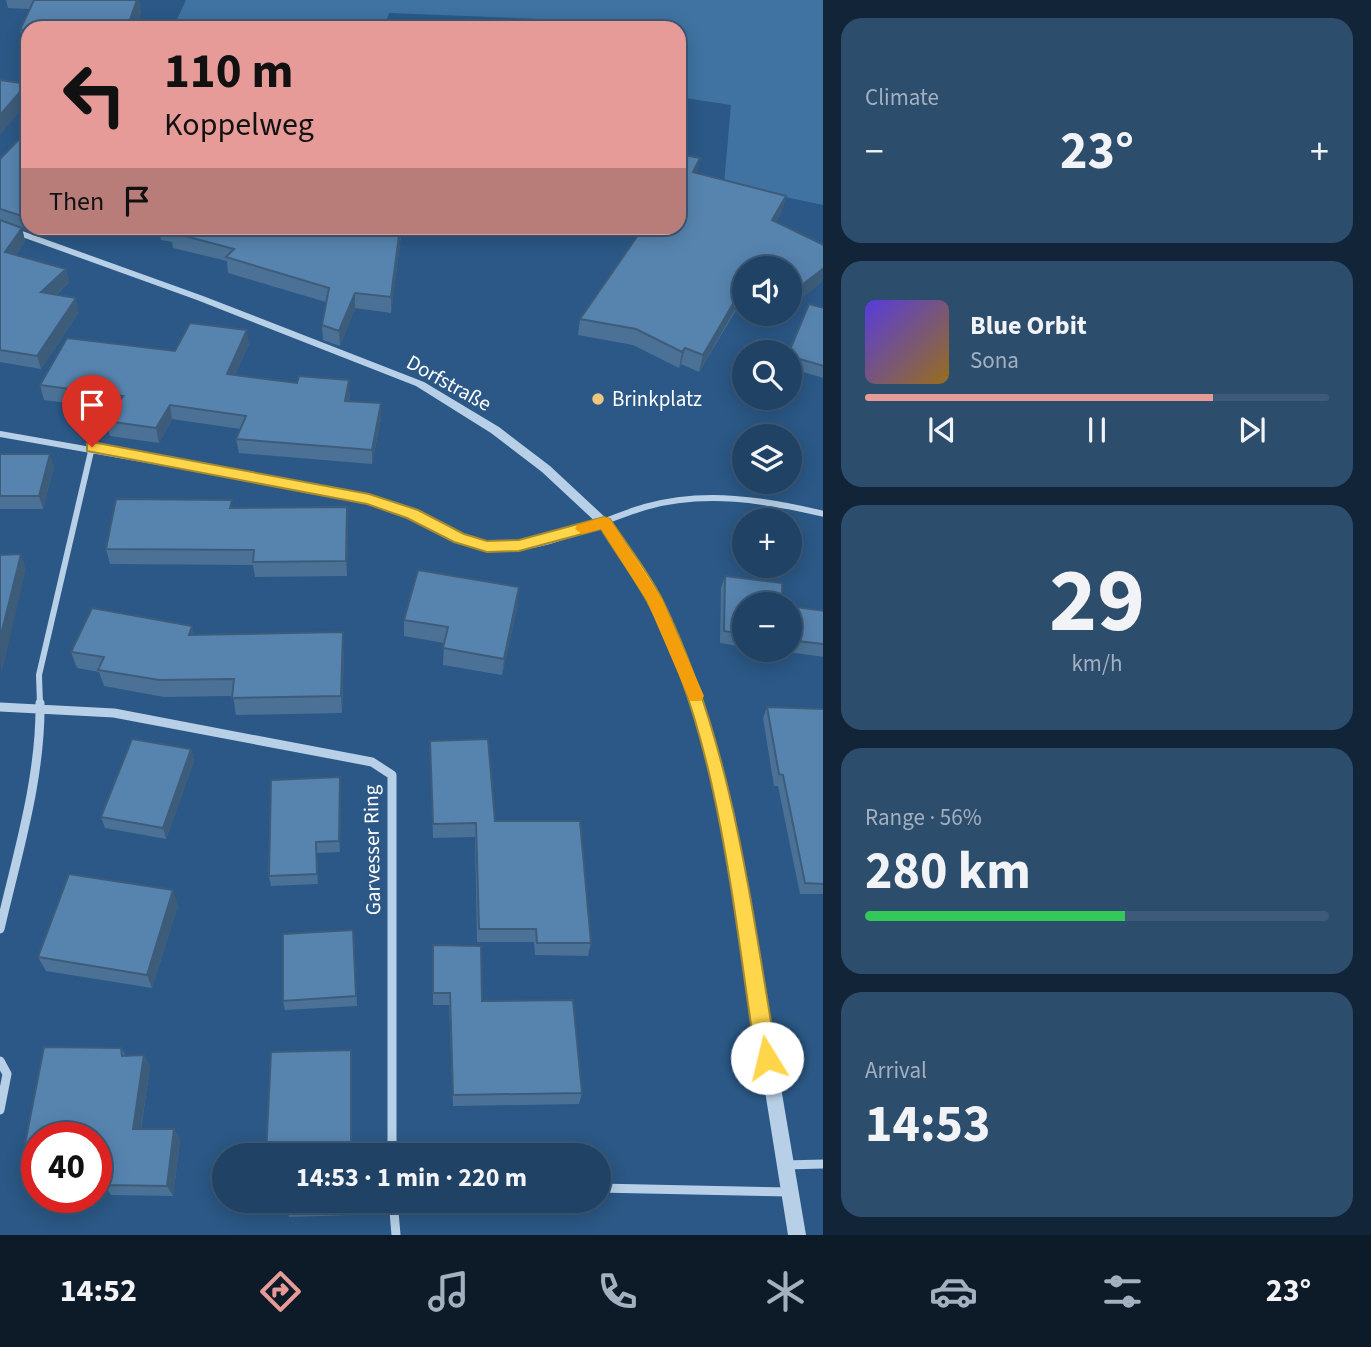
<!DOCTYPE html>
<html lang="en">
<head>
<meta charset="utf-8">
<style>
  body { margin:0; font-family:"Source Sans 3",sans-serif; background:#2d4d6d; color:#f1f3f6; height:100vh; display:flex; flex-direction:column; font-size:26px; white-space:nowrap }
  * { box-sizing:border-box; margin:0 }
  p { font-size:23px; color:#a2b0bf }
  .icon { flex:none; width:38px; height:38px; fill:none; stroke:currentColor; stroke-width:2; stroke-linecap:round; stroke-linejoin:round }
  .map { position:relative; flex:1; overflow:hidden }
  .details { display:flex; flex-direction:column; gap:18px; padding:18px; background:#122437; width:548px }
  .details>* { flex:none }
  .top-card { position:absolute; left:21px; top:21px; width:665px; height:214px; border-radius:21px; box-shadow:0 4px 18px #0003,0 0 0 2px #3d5b78; background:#e69b98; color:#111; overflow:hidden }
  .tools { position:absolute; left:732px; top:256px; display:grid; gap:14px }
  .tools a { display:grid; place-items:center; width:70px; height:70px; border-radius:50%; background:#204264; box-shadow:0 4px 18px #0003,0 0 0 2px #3d5b78; font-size:35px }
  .speed { position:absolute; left:21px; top:1122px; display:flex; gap:14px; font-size:35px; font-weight:700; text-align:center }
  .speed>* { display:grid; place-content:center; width:91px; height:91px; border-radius:50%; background:#204264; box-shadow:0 4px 18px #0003,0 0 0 2px #3d5b78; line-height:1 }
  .speed .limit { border:10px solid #d22; background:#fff; color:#111 }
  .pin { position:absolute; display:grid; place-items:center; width:60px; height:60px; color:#fff; margin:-72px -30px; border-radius:50% 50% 50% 0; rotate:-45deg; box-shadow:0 0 7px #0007 }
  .pin .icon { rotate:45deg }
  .me { position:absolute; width:77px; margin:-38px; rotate:351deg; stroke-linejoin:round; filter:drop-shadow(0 0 5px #0008) }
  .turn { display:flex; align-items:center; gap:24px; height:147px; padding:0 28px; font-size:32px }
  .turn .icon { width:91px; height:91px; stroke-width:2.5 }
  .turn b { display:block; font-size:49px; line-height:60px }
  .then { display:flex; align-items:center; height:66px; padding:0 28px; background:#0003; gap:14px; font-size:26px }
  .big { font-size:52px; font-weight:700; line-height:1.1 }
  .details .tile { flex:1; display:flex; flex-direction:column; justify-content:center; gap:10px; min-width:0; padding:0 24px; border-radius:21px; background:#2d4d6d }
  .details .dial { align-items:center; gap:0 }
  .dial b { font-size:91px; line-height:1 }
  .song { display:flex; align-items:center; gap:21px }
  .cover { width:84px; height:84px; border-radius:10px; background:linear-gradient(135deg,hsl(250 70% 55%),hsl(40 70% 35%)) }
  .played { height:7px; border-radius:4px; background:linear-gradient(90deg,#e69b98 75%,#3d5b78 75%) }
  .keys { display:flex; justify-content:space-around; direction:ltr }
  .heat { display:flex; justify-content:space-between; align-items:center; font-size:38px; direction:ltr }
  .charge { height:10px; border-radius:5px; background:linear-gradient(90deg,#34c759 56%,#3d5b78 0) }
  .trip { position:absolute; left:212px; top:1143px; width:399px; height:70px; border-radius:35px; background:#204264; box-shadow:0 4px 18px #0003,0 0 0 2px #3d5b78; font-weight:700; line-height:70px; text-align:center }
  .menu { display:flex; height:112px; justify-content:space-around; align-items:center; background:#0d1a28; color:#a2b0bf }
  .menu .icon { width:49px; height:49px }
  .menu .current { color:#e69b98 }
  .menu b { font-size:32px; color:#f1f3f6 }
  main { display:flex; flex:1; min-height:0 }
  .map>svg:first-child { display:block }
</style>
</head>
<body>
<main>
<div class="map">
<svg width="824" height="1235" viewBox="0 0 824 1235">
  <rect width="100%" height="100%" fill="#2b5886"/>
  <!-- green -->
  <path fill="#4073a2" d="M186 0H823V205L724 184 731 105 679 97V28H537L539 19 389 13 384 28H173Z"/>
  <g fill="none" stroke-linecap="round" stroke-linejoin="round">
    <!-- minor-far1 -->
    <path stroke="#b7d0e7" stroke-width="6" d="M0 434 369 499C384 504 400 508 414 515 437 526 460 544 487 547 542 554 594 522 645 507 705 490 765 500 824 514
      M40 705 39 675 92 447"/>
    <!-- minor -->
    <path stroke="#b7d0e7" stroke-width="9" d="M0 707 114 713 372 762 392 775V1155
      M0 929C17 855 41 779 40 703
      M0 1061 7 1074 0 1110
      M785 1165 824 1164
      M598 1188 790 1192
      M393 1200 396 1235"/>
    <!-- tertiary -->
    <path fill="#b7d0e7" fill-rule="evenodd" d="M0 223 203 296 424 382 499 427 550 466 608 520 660 599 702 697 735 816 806 1235H788L721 816 690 697 649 601 600 526 542 472 491 433 416 386 197 300 0 229Z"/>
  </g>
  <!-- wall -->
  <path fill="#4b7296" d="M6 0H139L141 14 28 28V46H24L20 30 30 9 8 8Z
    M28 130V228H34L32 232 22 228 25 241 16 255 66 269 69 282 56 295 79 312 41 369 0 362V159Z
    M679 143 682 144 680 154 700 158 697 173 786 196 781 213 776 222 824 245V280L789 308V268H744V297L699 372 681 364 679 368 633 345 578 335 580 319 637 237 595 228H679Z
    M159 228H402L391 313 355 308 340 346 323 340 322 325 326 302 228 273 227 261 173 248 172 242 161 240Z
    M461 228H528V235L461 234Z
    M824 308V378L789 368V352Z
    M249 344 235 375 350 394 349 401 381 418 372 464 239 453 236 439 240 429 172 419 159 443 110 436 106 421 114 409 44 400 40 385 175 351Z
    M0 454 54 466 43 509H0Z
    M347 507 348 522 347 576 255 577 253 565 110 564 106 549 233 508Z
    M725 576 744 604V647L720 643 721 588Z
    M518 604 502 675 443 665 444 643 404 636V620Z
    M789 606 824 611V657L764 649H789Z
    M194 635 344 649 342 713 236 715 233 696 164 697 104 686 99 672 77 668 71 652Z
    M767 707 824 709V894H800L778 786H774L763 718Z
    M430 741 591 943 588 956 535 955 534 942H477L475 837 433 838Z
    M191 749 194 761 166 839 105 828 101 817Z
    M340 777 341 789 340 852 317 853 318 884 271 886 269 876Z
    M178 905 152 988 46 971 38 957Z
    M354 940 357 1006 285 1010 283 1001Z
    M433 945 482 1001 582 1093 579 1104 453 1106 449 1005H433Z
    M44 1047 121 1048 125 1055H144L150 1067 141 1129H174L180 1140 173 1196 111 1195 104 1185 108 1165H96V1138H37V1165H32L23 1154Z
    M286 1200H352V1215L289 1217 286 1207Z"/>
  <!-- shaded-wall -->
  <path fill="#3d5c7a" d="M137 0H139L141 14 136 28H127Z
    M27 84 28 101 0 135V115Z
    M700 158 697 174 693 172Z
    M786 196 781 213 768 237 772 220Z
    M22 228 25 241 9 265 5 252Z
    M400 228H402L391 313V297Z
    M824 268V280L789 308V295Z
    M66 269 69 282 44 305 41 292Z
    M744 285 743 296 699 372 703 355Z
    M355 293V308L340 346 339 331Z
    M76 298 79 312 41 369 37 356Z
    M247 330 249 344 229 388 227 374Z
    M685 348 681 364 679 368 682 352Z
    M349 380 350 394 345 415V401Z
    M381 403V418L372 464V450Z
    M170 405 172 419 159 443 156 428Z
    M50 454 54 466 43 509 39 496Z
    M347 507 348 522 347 576 346 561Z
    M21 554 26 569 1 676 0 639Z
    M519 587 518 604 502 675 504 659Z
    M192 626 196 643 189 635Z
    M343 632 344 649 342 713 341 696Z
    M191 749 194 761 166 839 163 828Z
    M340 777 341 789 340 852 339 841Z
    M316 842 317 853 318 884 317 874Z
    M173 890 178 905 152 988 147 975Z
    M351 1050 352 1063V1155H351Z
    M144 1055 150 1067 139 1140 133 1129Z
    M174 1129 180 1140 173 1196 167 1186Z"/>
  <!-- building -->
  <path fill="#5784af" stroke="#3d5c7a" stroke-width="2" d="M34 0H137L127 28H28V30H20Z
    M0 80 27 84 0 115Z
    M28 130V218L0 209V159Z
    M679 154 700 158 693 172 786 196 772 220 824 245V268L789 295V268H744V285L703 355 685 348 682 352 636 329 580 319 643 228H679Z
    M0 220 22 228 5 252 66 269 41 292 76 298 37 356 0 350Z
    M171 228H400L391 297 355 293 339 331 322 325 329 288 226 257 234 249 170 232 174 228Z
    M809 304 824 308V366L789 356V352Z
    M190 323 247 330 227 374 297 383 299 376 349 380 345 401 381 403 372 450 236 439 246 416 170 405 156 428 106 421 123 396 40 385 67 338 175 351Z
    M0 454H50L39 496H0Z
    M116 499 232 500 230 508 347 507 346 561 253 562 254 550 106 549Z
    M21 554 0 639V555Z
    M418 570 519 587 504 659 443 648 448 627 404 620Z
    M725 576 782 583V604H744V634L724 631Z
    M789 606 824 611V644L789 640Z
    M92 608 192 626 189 635 343 632 341 696 232 698 234 679 159 680 98 670 104 657 71 652Z
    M767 707 824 709V884L805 883 783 775 779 774Z
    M132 739 191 749 163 828 101 817Z
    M488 739 495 821H580L591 943H537L536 929H479L476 823 433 824 430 741Z
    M340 777 339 841 316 842 317 874 269 876 271 780Z
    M69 874 173 890 147 975 38 957Z
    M353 930 356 996 283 1001V934Z
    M433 945 481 946 482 1001 573 1000 582 1093 453 1095 450 993H433Z
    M44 1047 121 1048 122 1056 144 1055 133 1129H174L167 1186 104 1185 110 1155H96V1138H37V1154H23Z
    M351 1050V1155H266L271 1052Z
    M286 1200H351V1205L286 1207Z"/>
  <!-- route -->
  <path fill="#ffd54a" stroke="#a68a30" stroke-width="2" d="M92 442 369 494 418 510 464 534 487 541 519 540 604 517 610 519C627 545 648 571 662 599 733 745 750 900 777 1058L774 1065 767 1068 759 1065 756 1058C733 910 719 734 647 601 633 576 616 553 601 529L519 551 487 552 454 542 407 518 367 504 87 451V444Z"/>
  <!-- slow -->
  <path fill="#f59e0b" d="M604 517 610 519 662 599 704 696 701 701H690L647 601 601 529 582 534 575 529 577 525Z"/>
  <!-- markers -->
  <circle fill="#edc77f" stroke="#2b5886" stroke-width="2.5" cx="598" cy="399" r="7"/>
  <g text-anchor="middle" stroke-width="7" stroke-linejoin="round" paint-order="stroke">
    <!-- street labels -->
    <g font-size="21" fill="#fff" stroke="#2b5886">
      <text transform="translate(449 383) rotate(29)" y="7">Dorfstraße</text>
      <text transform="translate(372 850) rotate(-91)" y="7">Garvesser Ring</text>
    </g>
    <!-- poi labels -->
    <g font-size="21" fill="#fff" stroke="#2b5886" text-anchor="start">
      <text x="612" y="406">Brinkplatz</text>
    </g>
  </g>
</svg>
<div class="tools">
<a><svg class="icon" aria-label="sound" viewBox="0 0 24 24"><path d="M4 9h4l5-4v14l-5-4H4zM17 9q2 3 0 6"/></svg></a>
<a><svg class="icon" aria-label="search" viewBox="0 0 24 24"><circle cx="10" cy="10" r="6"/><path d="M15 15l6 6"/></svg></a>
<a><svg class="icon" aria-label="layers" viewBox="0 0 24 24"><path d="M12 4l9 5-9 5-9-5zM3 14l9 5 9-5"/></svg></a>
<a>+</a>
<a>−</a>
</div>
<div class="speed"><div class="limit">40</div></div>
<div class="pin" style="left:92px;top:447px;background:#d93025"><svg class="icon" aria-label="arrive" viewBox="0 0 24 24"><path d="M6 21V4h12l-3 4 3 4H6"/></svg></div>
<svg class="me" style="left:767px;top:1058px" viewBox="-20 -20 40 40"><circle r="19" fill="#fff"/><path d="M0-13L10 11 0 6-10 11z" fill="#ffd54a"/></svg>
<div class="trip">14:53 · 1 min · 220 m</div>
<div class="top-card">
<div class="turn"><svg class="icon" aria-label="left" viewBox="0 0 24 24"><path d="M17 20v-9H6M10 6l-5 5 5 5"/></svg><div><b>110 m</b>Koppelweg</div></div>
<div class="then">Then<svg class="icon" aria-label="arrive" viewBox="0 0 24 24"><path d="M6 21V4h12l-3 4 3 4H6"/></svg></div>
</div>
</div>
<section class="details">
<div class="tile"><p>Climate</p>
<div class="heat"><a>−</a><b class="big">23°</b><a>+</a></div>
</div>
<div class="tile">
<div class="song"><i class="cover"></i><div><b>Blue Orbit</b><p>Sona</p></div></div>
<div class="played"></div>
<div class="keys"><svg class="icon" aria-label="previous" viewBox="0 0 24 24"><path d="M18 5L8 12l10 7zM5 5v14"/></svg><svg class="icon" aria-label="pause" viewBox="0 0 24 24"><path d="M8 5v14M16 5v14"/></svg><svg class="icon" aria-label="next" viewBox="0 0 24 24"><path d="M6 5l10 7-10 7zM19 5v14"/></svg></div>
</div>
<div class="tile dial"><b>29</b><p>km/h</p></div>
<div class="tile"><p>Range · 56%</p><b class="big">280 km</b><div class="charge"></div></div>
<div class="tile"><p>Arrival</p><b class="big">14:53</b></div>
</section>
</main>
<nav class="menu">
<b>14:52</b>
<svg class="icon current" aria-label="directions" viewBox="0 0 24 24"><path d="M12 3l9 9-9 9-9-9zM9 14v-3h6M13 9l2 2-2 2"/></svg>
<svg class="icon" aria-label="music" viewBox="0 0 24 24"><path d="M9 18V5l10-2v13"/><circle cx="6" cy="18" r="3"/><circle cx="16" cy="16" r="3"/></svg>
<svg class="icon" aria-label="phone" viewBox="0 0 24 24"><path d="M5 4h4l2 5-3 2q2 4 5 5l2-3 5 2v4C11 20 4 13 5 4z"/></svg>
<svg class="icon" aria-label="climate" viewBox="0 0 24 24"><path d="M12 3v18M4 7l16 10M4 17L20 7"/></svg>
<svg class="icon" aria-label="car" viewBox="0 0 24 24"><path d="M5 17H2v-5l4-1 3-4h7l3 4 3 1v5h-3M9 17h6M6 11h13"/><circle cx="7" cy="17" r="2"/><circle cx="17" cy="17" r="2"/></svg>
<svg class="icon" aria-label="filters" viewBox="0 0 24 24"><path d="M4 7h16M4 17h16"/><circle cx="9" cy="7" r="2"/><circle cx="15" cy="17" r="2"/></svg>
<b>23°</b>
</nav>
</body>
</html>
